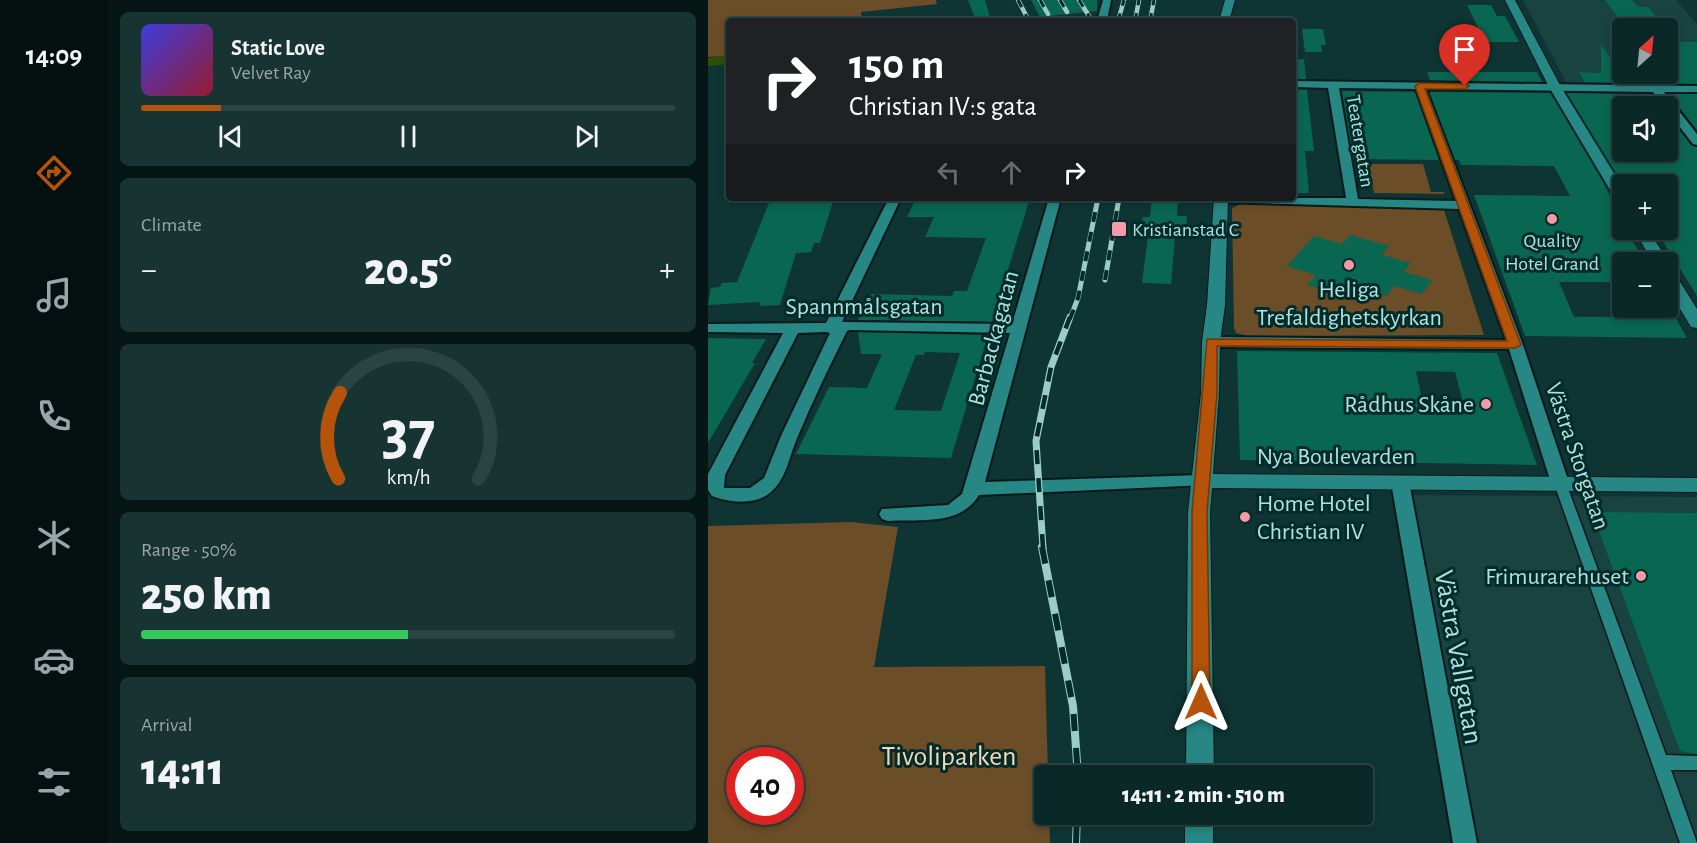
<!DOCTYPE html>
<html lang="en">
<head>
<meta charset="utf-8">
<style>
  body { margin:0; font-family:"Alegreya Sans",sans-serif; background:#183432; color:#f1f3f6; height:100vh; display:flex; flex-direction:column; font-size:22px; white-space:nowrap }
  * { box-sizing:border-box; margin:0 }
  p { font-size:20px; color:#99a6a7 }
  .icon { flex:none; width:33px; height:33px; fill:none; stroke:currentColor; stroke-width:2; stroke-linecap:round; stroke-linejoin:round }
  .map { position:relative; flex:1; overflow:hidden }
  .side { display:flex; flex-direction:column; gap:12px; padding:12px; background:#061615; width:600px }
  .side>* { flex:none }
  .hud { position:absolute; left:18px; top:18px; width:570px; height:183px; border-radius:6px; box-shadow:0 3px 9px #0003,0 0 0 2px #2a4443; background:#202124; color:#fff; overflow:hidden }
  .needle { width:39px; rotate:27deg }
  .controls { position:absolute; left:904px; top:18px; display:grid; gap:12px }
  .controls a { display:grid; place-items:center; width:66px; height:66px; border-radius:6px; background:#0a2826; box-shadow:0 3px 9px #0003,0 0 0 2px #2a4443; font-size:30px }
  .speed { position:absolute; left:18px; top:747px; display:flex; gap:12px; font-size:30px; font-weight:700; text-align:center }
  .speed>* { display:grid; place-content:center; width:78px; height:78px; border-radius:50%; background:#0a2826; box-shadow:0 3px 9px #0003,0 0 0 2px #2a4443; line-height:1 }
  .speed .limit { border:9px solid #d22; background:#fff; color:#111 }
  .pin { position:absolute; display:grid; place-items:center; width:51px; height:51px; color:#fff; margin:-62px -26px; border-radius:50% 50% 50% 0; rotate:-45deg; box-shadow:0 0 6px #0007 }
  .pin .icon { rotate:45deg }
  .me { position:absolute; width:66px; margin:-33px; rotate:0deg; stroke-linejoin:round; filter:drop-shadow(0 0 4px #0008) }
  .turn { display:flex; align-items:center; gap:21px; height:126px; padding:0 24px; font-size:27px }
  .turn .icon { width:78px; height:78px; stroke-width:2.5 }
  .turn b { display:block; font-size:42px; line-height:51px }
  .lanes { display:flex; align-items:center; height:57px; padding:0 24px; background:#0003; justify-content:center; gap:30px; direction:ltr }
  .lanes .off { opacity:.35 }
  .big { font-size:45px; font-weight:800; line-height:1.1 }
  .side .tile { flex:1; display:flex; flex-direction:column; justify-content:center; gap:9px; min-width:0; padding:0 21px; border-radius:9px; background:#183432 }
  .side .dial { align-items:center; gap:0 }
  .dial svg { height:156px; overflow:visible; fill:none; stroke:#2a4443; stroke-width:7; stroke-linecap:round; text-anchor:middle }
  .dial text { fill:#f1f3f6; stroke:none }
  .song { display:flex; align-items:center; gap:18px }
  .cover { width:72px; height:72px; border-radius:9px; background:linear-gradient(135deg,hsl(240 70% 55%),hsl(350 70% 35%)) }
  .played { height:6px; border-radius:3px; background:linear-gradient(90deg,#b45309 15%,#2a4443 15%) }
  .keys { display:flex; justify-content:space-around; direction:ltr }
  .heat { display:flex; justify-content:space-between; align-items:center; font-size:33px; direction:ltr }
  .charge { height:9px; border-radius:4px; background:linear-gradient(90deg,#34c759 50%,#2a4443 0) }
  .trip { position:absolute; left:326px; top:765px; width:339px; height:60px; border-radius:6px; background:#0a2826; box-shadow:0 3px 9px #0003,0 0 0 2px #2a4443; font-weight:800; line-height:60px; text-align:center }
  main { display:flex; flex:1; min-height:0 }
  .tabs { display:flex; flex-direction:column; width:108px; justify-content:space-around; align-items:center; background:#04100f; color:#99a6a7 }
  .tabs .icon { width:42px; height:42px }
  .tabs .on { color:#b45309 }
  .tabs b { font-size:27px; color:#f1f3f6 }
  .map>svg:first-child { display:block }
</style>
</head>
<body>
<main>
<nav class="tabs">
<b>14:09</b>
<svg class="icon on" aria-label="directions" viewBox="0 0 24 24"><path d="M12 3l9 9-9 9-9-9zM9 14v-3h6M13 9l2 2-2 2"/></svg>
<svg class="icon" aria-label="music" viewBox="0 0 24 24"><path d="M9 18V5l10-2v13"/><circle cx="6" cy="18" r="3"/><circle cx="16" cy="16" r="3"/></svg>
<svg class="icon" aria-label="phone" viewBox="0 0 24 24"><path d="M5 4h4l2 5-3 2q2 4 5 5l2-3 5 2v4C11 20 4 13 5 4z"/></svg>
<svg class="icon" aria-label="climate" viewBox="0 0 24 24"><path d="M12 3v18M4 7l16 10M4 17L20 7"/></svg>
<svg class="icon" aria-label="car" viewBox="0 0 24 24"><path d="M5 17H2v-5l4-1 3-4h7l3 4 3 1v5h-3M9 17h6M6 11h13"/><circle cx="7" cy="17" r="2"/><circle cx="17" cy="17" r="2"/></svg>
<svg class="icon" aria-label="filters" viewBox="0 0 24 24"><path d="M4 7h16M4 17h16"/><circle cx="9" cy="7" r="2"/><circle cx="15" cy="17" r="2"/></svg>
</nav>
<section class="side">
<div class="tile">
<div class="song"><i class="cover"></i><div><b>Static Love</b><p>Velvet Ray</p></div></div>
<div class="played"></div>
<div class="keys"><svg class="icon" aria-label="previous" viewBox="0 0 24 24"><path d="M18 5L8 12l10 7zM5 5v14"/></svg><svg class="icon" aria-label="pause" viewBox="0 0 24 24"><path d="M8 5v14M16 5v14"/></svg><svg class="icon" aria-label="next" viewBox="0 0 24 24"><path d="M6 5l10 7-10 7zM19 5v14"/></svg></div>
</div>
<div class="tile"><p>Climate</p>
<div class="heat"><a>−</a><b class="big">20.5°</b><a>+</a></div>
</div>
<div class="tile dial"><svg viewBox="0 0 100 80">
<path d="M14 69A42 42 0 1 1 86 69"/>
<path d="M14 69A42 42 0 0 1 15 25" stroke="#b45309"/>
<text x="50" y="56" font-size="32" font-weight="700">37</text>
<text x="50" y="72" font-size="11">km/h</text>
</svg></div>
<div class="tile"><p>Range · 50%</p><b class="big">250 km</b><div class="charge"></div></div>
<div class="tile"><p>Arrival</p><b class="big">14:11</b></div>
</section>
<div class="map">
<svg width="989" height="843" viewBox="0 0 989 843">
  <rect width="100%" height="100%" fill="#0e3533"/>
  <!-- built -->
  <path fill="#184341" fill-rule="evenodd" d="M815 0H968L989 24V85L859 84ZM915 28H960V74H915Z
    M694 495 989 497V843H758Z"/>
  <!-- green -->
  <path fill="#6b4d27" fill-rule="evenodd" d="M0 0H228L229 4 153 12 154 21H21V56L0 57Z
    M660 164H715L723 192H737L735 194 666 193Z
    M533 204 735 207 776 335 539 336 528 333 526 328 524 208Z
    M143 522 190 527 166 667 337 666 340 775 336 776V814L341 815 342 843H0V526ZM82 760V812H32V760Z"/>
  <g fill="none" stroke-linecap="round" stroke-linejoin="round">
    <!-- canal -->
    <path fill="#2f5000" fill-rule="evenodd" d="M21 56V64L0 66V58Z"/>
  </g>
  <!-- building -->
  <path fill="#096651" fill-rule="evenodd" d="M260 0H277L283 21H268Z
    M323 0H389V11L332 17Z
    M897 0H924L930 7H940L958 28H918Z
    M759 5H783L789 16H797L811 42H777Z
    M594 29H615L618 45H613L614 52H597Z
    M960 42H989V84L877 82 871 72 893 73V44L914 74H960Z
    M596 59 598 79H585V60Z
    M719 72H829L834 82 722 80Z
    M585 89 599 90 606 151H597L601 193H585Z
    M634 91 707 92 731 160 645 159Z
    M721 92 842 93 896 184 915 222V230H918L937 262H915V282H851L866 317H920L919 315H934L931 308H962L979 338 817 336 766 195 862 196 846 166 753 165 751 160H747Z
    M859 93 944 94 954 106H915V113H902L915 134V152H926L929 156 960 157V116L983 145 989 147V296L948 230H960V184H915Z
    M961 94H989V130Z
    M63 198H126L112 243H106L103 252 88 253 72 305 51 306 53 302 0 305 3 288 12 287 14 283 29 282Z
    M208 198H322L284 322 150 320 163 294 244 296 246 291H259L278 238 217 237 226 217H199Z
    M444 198H470L469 216H479L477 238H467L463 284 434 283 440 235H432L435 217H442Z
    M642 235 681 246 674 255 703 263 696 272 724 280 714 294 686 286 679 296 648 287 640 297 599 285 608 275 579 266 606 236 634 244Z
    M150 332 280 335 243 458 88 454 121 387 159 388 174 354H153ZM217 352 252 353 233 411 186 410 208 355H216Z
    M0 338 58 339 44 363H47L0 443Z
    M529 351 789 353 829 465 532 460ZM708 371 747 372 757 410 717 415Z
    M884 512 989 513V754L972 751Z"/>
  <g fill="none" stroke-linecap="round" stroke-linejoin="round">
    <!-- pedestrian casing -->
    <g stroke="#0a1919" stroke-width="3">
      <path id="pedestrian" d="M852 479 857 480 858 483 958 755 989 756V770H963L989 843H972L846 483 847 480Z"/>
    </g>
    <!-- minor casing -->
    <g stroke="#0a1919" stroke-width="4">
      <path id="minor" d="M395 0H403L399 21H389Z
        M585 81 989 86V92H956L989 134V145L985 144 960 112V106H956L945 92 718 89 815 345 861 483 858 487 852 489 846 487 843 483 801 349 503 347 495 342 503 337 798 340 751 209 509 202 507 198H638L620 88 585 87ZM631 88 708 89 748 201 650 199Z
        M181 198H193L134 322 304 324 341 198H353L277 482 493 475 499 477 502 481 499 485 271 495C253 526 212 519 180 521L174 519 171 514 174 509 240 505 254 494 302 333 142 330 139 331C122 365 105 400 90 436 82 453 79 477 65 490 50 506 22 503 4 496L0 490V474L75 333 0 332V324L118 323ZM118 332 122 333 73 436 56 478 42 488H16L17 475 90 333Z
        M692 476 698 478 701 482 769 843H745L683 482 686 478Z"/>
    </g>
    <!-- tertiary casing -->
    <g stroke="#0a1919" stroke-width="2">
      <path id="tertiary" d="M517 0H527L521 21H511Z
        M797 0H807L853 87 915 188V204L908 200 841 87Z
        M506 198H520L517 305 512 342 511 393 505 474 989 478V492L504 488 502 512 506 776H478L480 512 493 393 494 342 499 305Z
        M926 230H940L961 262 960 264 945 262Z
        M960 270 966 272 989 309V328L983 327 960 289Z
        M477 814H505V843H477Z"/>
    </g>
    <!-- pedestrian -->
    <use href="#pedestrian" fill="#278784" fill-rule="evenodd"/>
    <!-- minor -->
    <use href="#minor" fill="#278784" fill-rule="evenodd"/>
    <!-- tertiary -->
    <use href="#tertiary" fill="#278784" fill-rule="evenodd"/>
    <!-- rail-far3 casing -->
    <g stroke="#9acdca" stroke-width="4.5">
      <path id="rail-far3" d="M310 0 321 21
        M332 0 340 14
        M352 0 359 12
        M371 0 384 21
        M410 21 416 0
        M427 21 431 0
        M442 21 446 0"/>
    </g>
    <!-- rail-far2 casing -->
    <g stroke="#9acdca" stroke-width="5">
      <path id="rail-far2" d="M397 280 411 198
        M362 319 370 298 390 198"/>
    </g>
    <!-- rail-far1 casing -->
    <g stroke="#9acdca" stroke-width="7">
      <path id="rail-far1" d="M335 548 328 441 343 367 362 317"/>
    </g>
    <!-- rail casing -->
    <g stroke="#9acdca" stroke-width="8">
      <path id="rail" d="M334 547 365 706 370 776
        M368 843 369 814"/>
    </g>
    <!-- rail-far3 -->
    <use href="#rail-far3" stroke="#022b29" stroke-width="3" stroke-dasharray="8" stroke-linecap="butt"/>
    <!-- rail-far2 -->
    <use href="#rail-far2" stroke="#022b29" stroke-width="4" stroke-dasharray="10" stroke-linecap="butt"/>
    <!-- rail-far1 -->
    <use href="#rail-far1" stroke="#022b29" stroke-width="4.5" stroke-dasharray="14" stroke-linecap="butt"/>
    <!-- rail -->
    <use href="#rail" stroke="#022b29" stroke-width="6" stroke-dasharray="17" stroke-linecap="butt"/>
  </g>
  <!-- route -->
  <path fill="#b45309" stroke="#753606" stroke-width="1.5" d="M712 83 757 84 761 86 757 89H717L813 345 807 348 509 346V393L499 512 502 702 499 708 493 710 487 708 484 702V512L499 339 799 341 707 86Z"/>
  <!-- markers -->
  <g fill="#f49aa6" stroke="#022b29" stroke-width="2">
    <circle cx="844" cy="219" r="6"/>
    <rect x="403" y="221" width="16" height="16" rx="3"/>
    <circle cx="641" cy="265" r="6"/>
    <circle cx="778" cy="404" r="6"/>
    <circle cx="537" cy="517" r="6"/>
    <circle cx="933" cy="576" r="6"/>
  </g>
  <g text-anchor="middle" stroke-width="6" stroke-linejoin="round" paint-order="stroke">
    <!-- far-street labels -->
    <g font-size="20" fill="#ade2df" stroke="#022b29">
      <text transform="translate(653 141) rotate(81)" y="7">Teatergatan</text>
    </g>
    <!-- far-poi labels -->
    <g font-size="20" fill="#ade2df" stroke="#022b29" text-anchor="start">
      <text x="424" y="236">Kristianstad C</text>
      <text x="844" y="247" text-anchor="middle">Quality<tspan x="844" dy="23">Hotel Grand</tspan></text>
    </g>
    <!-- poi labels -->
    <g font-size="24" fill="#ade2df" stroke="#022b29" text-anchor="end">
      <text x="641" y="297" text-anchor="middle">Heliga<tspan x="641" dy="28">Trefaldighetskyrkan</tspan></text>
      <text x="766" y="412">Rådhus Skåne</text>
      <text x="549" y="511" text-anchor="start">Home Hotel<tspan x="549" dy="28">Christian IV</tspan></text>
      <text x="921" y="584">Frimurarehuset</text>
    </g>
    <!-- street labels -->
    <g font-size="24" fill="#ade2df" stroke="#022b29">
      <text x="156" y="314">Spannmålsgatan</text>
      <text transform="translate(285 338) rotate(-75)" y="8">Barbackagatan</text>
      <text x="628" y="464">Nya Boulevarden</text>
      <text transform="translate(870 456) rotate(71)" y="8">Västra Storgatan</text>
    </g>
    <!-- near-street labels -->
    <g font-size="28" fill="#ade2df" stroke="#022b29">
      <text transform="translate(752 657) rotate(80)" y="10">Västra Vallgatan</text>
    </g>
    <!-- near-park labels -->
    <g font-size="28" fill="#f5d8b6" stroke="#022b29">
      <text x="241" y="765">Tivoliparken</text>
    </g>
  </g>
</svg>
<div class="controls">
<a><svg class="needle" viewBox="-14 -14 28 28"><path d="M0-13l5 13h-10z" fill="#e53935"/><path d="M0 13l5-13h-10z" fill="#99a6a7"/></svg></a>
<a><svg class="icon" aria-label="sound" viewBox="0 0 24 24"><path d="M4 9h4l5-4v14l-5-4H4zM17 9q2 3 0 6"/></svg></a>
<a>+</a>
<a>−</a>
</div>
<div class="speed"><div class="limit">40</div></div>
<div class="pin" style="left:757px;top:86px;background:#d93025"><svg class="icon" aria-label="arrive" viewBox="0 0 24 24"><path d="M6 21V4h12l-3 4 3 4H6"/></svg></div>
<svg class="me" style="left:493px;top:702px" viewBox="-20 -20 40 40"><path d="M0-17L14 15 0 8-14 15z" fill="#b45309" stroke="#fff" stroke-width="4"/></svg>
<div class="trip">14:11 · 2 min · 510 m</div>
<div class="hud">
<div class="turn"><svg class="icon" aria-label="right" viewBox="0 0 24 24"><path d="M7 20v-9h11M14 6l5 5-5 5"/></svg><div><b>150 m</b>Christian IV:s gata</div></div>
<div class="lanes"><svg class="icon off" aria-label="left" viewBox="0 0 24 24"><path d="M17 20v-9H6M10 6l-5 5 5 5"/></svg><svg class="icon off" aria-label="ahead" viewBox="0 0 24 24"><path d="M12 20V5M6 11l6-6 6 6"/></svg><svg class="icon" aria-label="right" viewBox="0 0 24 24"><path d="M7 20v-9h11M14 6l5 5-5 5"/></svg></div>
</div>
</div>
</main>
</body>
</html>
